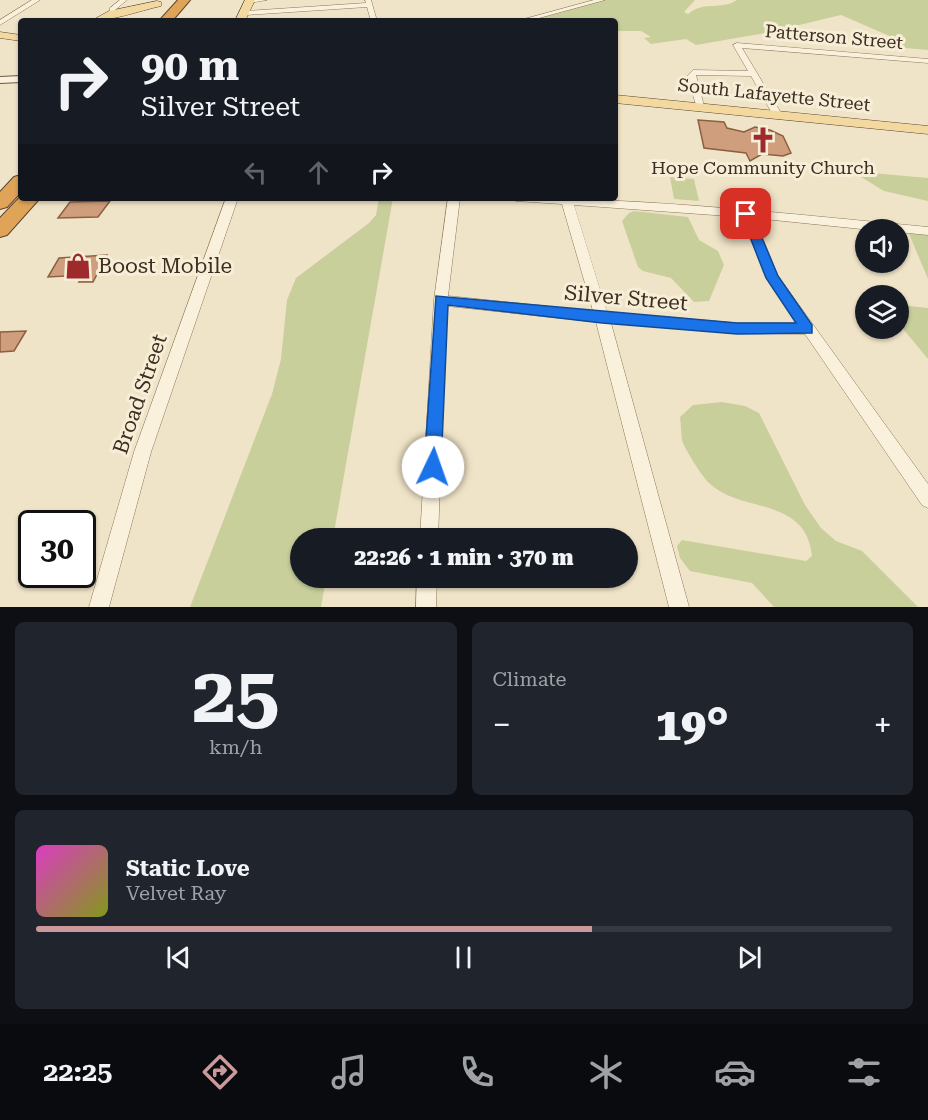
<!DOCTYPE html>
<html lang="en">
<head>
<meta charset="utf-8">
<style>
  body { margin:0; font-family:"Roboto Serif",serif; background:#20242c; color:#f1f3f6; height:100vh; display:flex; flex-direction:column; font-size:22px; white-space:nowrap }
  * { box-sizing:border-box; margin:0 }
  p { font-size:20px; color:#9ea1a6 }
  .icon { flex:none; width:33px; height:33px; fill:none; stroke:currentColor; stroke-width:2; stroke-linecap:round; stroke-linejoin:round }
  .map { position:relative; height:607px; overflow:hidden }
  .sheet { display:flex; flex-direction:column; gap:15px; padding:15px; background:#0d0f14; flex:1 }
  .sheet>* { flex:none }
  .banner { position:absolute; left:18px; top:18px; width:600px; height:183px; border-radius:6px; box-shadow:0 2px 4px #0004; background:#171b24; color:#f1f3f6; overflow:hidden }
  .controls { position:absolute; left:855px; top:219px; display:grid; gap:12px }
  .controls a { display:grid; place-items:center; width:54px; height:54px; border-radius:50%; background:#171b24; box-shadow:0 2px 4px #0004; font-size:30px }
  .speed { position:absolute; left:18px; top:510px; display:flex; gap:12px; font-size:30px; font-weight:700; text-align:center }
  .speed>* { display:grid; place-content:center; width:78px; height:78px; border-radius:50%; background:#171b24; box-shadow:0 2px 4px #0004; line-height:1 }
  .speed .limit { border:3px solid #111; border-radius:9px; background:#fff; color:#111 }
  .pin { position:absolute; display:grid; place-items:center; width:51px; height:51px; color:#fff; margin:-26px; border-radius:12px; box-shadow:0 3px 9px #0006 }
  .me { position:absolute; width:66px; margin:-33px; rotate:3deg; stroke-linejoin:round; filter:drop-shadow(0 0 4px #0008) }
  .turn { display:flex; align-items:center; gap:21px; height:126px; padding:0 24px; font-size:27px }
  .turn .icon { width:78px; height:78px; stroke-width:2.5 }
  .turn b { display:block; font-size:42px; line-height:51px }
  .lanes { display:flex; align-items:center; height:57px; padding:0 24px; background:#0003; justify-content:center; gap:30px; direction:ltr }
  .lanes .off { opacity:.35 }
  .big { font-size:45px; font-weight:800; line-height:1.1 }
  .sheet .card { flex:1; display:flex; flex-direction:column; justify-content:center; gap:9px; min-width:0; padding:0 21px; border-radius:9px; background:#20242c }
  .sheet .dial { align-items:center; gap:0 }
  .dial b { font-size:78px; line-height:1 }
  .song { display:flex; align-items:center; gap:18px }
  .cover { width:72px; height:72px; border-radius:9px; background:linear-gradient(135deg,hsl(310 70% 55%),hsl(70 70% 35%)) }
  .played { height:6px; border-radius:3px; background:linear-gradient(90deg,#cc999b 65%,#363941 65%) }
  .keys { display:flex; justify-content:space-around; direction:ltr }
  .heat { display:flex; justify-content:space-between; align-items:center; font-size:33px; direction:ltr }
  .sheet .tiles { flex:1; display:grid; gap:15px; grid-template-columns:1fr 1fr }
  .card:last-child { grid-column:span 2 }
  .trip { position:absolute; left:290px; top:528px; width:348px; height:60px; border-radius:30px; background:#171b24; box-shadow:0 2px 4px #0004; font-weight:800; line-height:60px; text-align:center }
  .tabs { display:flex; height:96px; justify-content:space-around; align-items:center; background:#090b0e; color:#9ea1a6 }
  .tabs .icon { width:42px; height:42px }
  .tabs .current { color:#cc999b }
  .tabs b { font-size:27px; color:#f1f3f6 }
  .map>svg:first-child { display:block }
</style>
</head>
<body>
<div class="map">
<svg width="928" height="607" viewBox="0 0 928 607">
  <rect width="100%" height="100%" fill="#f0e4c8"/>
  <!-- green -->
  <path fill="#c9cf9b" d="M602 0H695L684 12 688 14C705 0 720 11 737 0H928V50L905 48 894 38 841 15 766 33 696 45 686 39 651 44 644 38 651 37 641 31H615V21H521Z
    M872 173 928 178V201L884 191 861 177Z
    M670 177 694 179 699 201 674 199Z
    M379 198H393L333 538H300V578H326L321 607H190L272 394 281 359 287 300 296 278 369 223 376 215Z
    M634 211 688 217 699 240 718 251 724 265 709 301 694 302 671 278 643 271 638 267 622 221 629 213Z
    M907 229 928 231V279Z
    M899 305 928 308V359L899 324Z
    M722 402 745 406 759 413 805 505 821 528 836 541 862 551 918 607H774L752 583 690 571 680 558 677 546 682 540 806 561 812 556C806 496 741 514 709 483 703 478 684 448 682 440 681 433 681 424 680 417L693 405Z"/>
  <!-- building -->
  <path fill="#cf9f7d" stroke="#8d5f41" stroke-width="1.5" d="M698 120 724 122 727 128 744 132 755 127 770 130 783 136 791 153 783 156 762 154 750 161 746 153 704 148Z
    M110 201 98 217 58 218 70 202Z
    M107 255 93 282H79L84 275 48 277 59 258Z
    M26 331 14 351 0 352V332Z"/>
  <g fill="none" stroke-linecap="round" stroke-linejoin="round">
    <!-- street casing -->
    <g stroke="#8d765c" stroke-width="1">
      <path id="street" d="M32 0H40L0 25V20Z
        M120 0H127L115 10 113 14H109L110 8Z
        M246 0H267L249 3Z
        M365 0H371L377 21H371L367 7 246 15 243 13 246 11 366 3Z
        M594 0H605L528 21H517Z
        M737 43 928 59V63L742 48 781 113 779 115H773L751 76 696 75 704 106 697 108 687 76 693 70 748 71 733 45Z
        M226 198H238L151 452 109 607H89L134 452Z
        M448 198H460L448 296 593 311 562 204 516 201 510 198C650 198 789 214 928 227V235L898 232V230H871L754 218 778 276 928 484V508L922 505 805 334 737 333 611 323 689 607H669L596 322 447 306 438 538H420L434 300ZM574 205 742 217 766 277 797 323H737L607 312Z
        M417 578H437L436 607H416Z"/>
    </g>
    <!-- secondary casing -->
    <g stroke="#6f573f" stroke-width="2">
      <path id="secondary" d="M21 76V82L0 83V77Z"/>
    </g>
    <!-- primary casing -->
    <g stroke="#5b4430" stroke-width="1">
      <path id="primary" d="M245 0H255L245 21H235Z
        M157 1 161 2V6C139 11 111 21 91 21L109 11Z
        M0 32 21 35V41L0 38Z
        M615 95 928 126V134L615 103Z"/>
    </g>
    <!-- highway casing -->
    <g stroke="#5b4430" stroke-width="2">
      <path id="highway" d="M178 0H190L172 21H159Z
        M21 175V192L7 207 0 209V192L14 177Z
        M21 196V198H40L7 235 0 237V218Z"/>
    </g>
    <!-- street -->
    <use href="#street" fill="#faf1dc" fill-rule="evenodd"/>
    <!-- secondary -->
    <use href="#secondary" fill="#faf1dc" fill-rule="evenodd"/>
    <!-- primary -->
    <use href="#primary" fill="#f3d9a0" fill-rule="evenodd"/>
    <!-- highway -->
    <use href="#highway" fill="#e0a458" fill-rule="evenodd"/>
  </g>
  <!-- route -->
  <path fill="#1a73e8" stroke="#114b97" stroke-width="1.5" d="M746 210 752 214 778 276 812 325V333L737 334 602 323 448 305 441 467 439 473 433 475 427 473 424 467 436 296 737 323H796L766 278 741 214Z"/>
  <!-- icons -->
  <defs>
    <g id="church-bare" transform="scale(2.07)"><path d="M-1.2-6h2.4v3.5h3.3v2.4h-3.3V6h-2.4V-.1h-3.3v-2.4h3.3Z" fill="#9e2a2b" stroke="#f7eed8" stroke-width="2.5" paint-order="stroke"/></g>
    <g id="shop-bare" transform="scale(2.07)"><path d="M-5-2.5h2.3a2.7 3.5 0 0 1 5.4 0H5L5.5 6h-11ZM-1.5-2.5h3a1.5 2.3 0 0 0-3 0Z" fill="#9e2a2b" stroke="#f7eed8" stroke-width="2.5" paint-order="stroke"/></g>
  </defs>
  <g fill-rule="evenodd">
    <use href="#church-bare" x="763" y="140"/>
    <use href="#shop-bare" x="78" y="266"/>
  </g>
  <g text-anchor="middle" stroke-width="6" stroke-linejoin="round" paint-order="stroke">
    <!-- far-street labels -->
    <g font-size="18" fill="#3d2e20" stroke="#f7eed8">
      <text transform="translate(834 37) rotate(5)" y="6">Patterson Street</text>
      <text transform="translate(774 95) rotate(6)" y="6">South Lafayette Street</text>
    </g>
    <!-- far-poi labels -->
    <g font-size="18" fill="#3d2e20" stroke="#f7eed8">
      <text x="763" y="174">Hope Community Church</text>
    </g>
    <!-- poi labels -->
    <g font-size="21" fill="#3d2e20" stroke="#f7eed8" text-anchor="start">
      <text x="98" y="273">Boost Mobile</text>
    </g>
    <!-- street labels -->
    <g font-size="21" fill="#3d2e20" stroke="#f7eed8">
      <text transform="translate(626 298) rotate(5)" y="7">Silver Street</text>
      <text transform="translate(140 394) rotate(-71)" y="7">Broad Street</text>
    </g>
  </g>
</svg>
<div class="controls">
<a><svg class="icon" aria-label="sound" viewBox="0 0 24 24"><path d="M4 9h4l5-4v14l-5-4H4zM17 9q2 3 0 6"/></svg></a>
<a><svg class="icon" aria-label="layers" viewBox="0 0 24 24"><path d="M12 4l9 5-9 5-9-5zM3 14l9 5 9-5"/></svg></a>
</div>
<div class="speed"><div class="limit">30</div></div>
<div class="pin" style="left:746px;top:214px;background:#d93025"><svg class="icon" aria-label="arrive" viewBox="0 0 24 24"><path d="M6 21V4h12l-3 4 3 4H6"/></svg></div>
<svg class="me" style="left:433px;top:467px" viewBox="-20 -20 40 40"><circle r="19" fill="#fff"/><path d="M0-13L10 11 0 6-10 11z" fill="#1a73e8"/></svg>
<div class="trip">22:26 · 1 min · 370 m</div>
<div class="banner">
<div class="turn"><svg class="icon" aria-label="right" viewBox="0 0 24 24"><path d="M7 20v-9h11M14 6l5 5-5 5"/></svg><div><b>90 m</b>Silver Street</div></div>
<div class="lanes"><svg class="icon off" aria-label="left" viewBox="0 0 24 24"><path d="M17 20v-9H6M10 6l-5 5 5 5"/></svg><svg class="icon off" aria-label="ahead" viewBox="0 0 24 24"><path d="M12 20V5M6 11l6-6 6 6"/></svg><svg class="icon" aria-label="right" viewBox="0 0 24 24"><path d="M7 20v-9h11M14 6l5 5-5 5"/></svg></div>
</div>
</div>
<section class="sheet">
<div class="tiles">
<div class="card dial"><b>25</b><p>km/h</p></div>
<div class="card"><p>Climate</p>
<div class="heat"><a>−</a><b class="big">19°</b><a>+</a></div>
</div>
<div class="card">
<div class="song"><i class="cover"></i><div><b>Static Love</b><p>Velvet Ray</p></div></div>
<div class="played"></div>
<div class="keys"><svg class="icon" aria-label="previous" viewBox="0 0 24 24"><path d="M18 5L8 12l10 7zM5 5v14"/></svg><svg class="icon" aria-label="pause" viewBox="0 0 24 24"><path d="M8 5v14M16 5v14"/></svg><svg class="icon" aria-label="next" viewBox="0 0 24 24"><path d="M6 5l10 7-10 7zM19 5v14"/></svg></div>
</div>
</div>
</section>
<nav class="tabs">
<b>22:25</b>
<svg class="icon current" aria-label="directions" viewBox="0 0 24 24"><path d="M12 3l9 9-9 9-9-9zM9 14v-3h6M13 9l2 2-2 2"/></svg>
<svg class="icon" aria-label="music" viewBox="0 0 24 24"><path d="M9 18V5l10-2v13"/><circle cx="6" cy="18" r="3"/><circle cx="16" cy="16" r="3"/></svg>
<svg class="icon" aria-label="phone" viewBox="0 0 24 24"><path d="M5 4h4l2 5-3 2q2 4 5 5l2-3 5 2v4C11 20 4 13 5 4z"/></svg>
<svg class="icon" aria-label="climate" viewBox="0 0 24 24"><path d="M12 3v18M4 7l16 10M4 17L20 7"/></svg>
<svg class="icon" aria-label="car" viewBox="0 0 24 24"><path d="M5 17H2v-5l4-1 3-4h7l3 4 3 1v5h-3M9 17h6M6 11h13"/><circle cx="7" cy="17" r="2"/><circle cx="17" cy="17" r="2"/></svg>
<svg class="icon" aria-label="filters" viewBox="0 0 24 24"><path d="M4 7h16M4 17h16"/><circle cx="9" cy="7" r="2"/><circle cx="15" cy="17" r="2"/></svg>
</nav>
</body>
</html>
